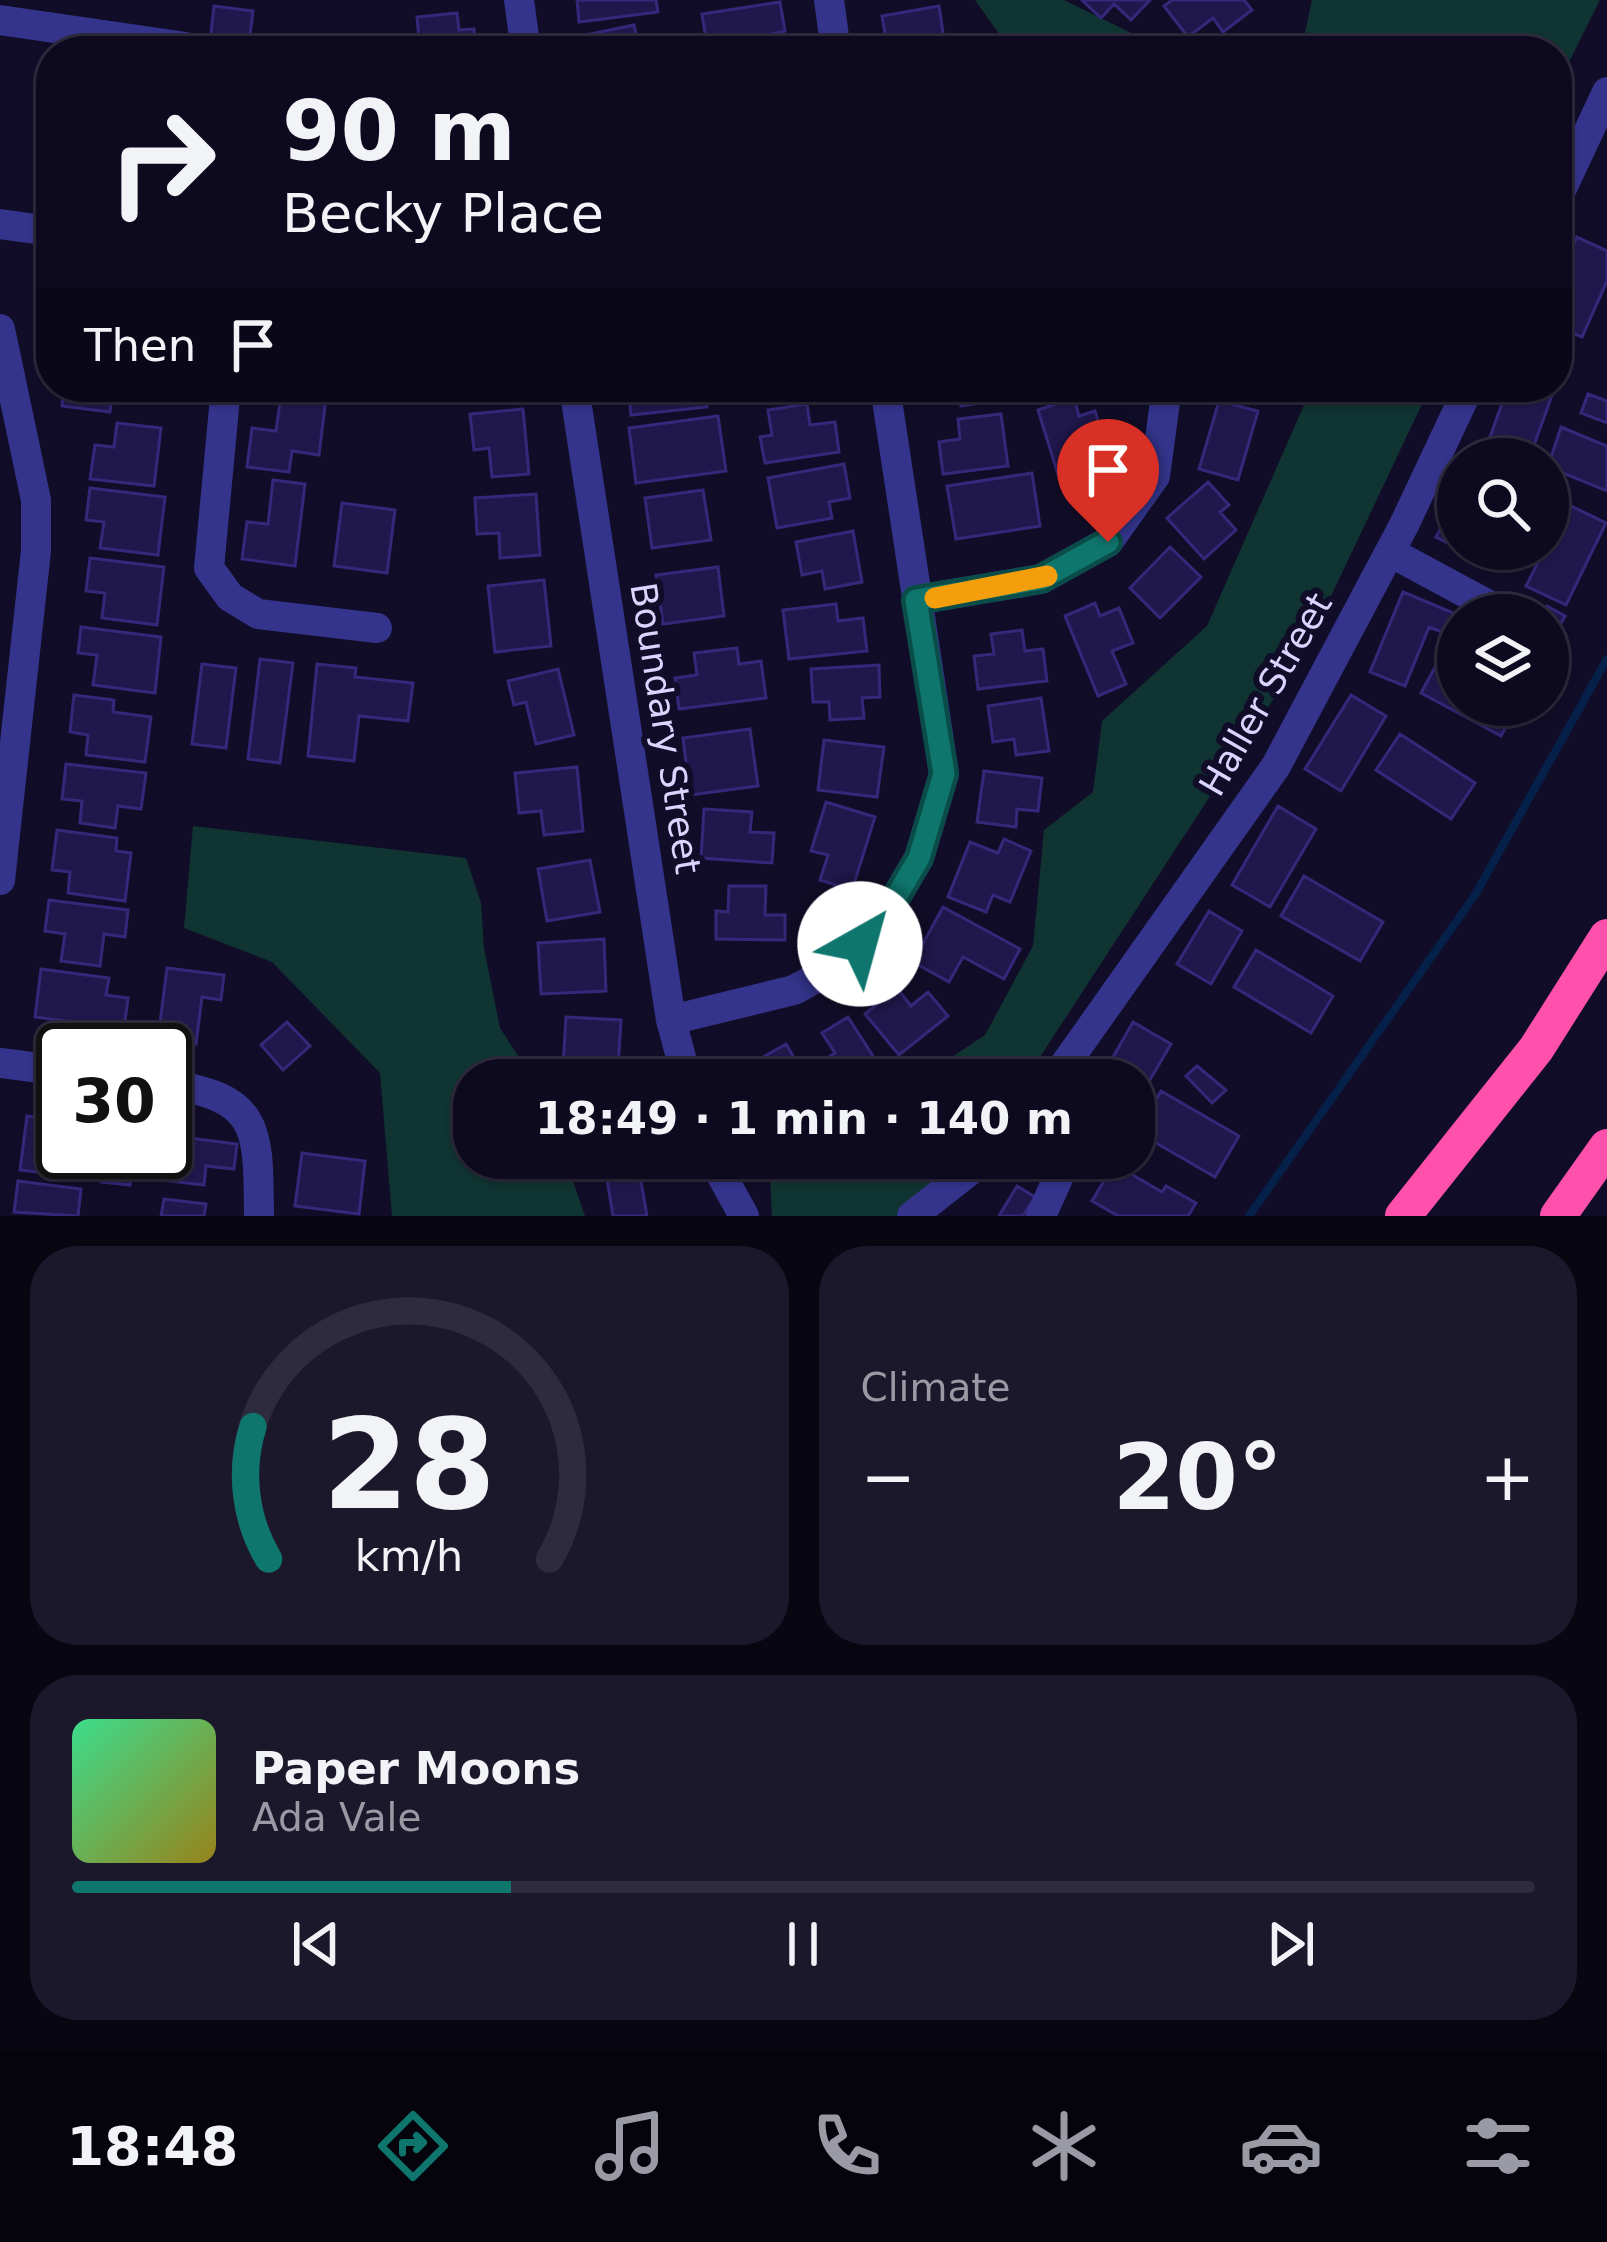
<!DOCTYPE html>
<html lang="en">
<head>
<meta charset="utf-8">
<style>
  body { margin:0; font-family:"DejaVu Sans",sans-serif; background:#1b182c; color:#f1f3f6; height:100vh; display:flex; flex-direction:column; font-size:45px; white-space:nowrap }
  * { box-sizing:border-box; margin:0 }
  p { font-size:39px; color:#9a9aa4 }
  .icon { flex:none; width:66px; height:66px; fill:none; stroke:currentColor; stroke-width:2; stroke-linecap:round; stroke-linejoin:round }
  .map { position:relative; height:1216px; overflow:hidden }
  .side { display:flex; flex-direction:column; gap:30px; padding:30px; background:#070611; flex:1 }
  .side>* { flex:none }
  .guide { position:absolute; left:36px; top:36px; width:1536px; height:366px; border-radius:48px; box-shadow:0 3px 9px #0004,0 0 0 3px #2d2b3d; background:#0d0a1f; color:#f1f3f6; overflow:hidden }
  .buttons { position:absolute; left:1437px; top:438px; display:grid; gap:24px }
  .buttons a { display:grid; place-items:center; width:132px; height:132px; border-radius:50%; background:#0d0a1f; box-shadow:0 3px 9px #0004,0 0 0 3px #2d2b3d; font-size:60px }
  .speed { position:absolute; left:36px; top:1023px; display:flex; gap:24px; font-size:60px; font-weight:700; text-align:center }
  .speed>* { display:grid; place-content:center; width:156px; height:156px; border-radius:50%; background:#0d0a1f; box-shadow:0 3px 9px #0004,0 0 0 3px #2d2b3d; line-height:1 }
  .speed .limit { border:6px solid #111; border-radius:18px; background:#fff; color:#111 }
  .pin { position:absolute; display:grid; place-items:center; width:102px; height:102px; color:#fff; margin:-123px -51px; border-radius:50% 50% 50% 0; rotate:-45deg; box-shadow:0 0 12px #0007 }
  .pin .icon { rotate:45deg }
  .me { position:absolute; width:132px; margin:-66px; rotate:38deg; stroke-linejoin:round; filter:drop-shadow(0 0 9px #0008) }
  .turn { display:flex; align-items:center; gap:42px; height:252px; padding:0 48px; font-size:54px }
  .turn .icon { width:156px; height:156px; stroke-width:2.5 }
  .turn b { display:block; font-size:84px; line-height:102px }
  .then { display:flex; align-items:center; height:114px; padding:0 48px; background:#0003; gap:24px; font-size:45px }
  .big { font-size:90px; font-weight:600; line-height:1.1 }
  .side .tile { flex:1; display:flex; flex-direction:column; justify-content:center; gap:18px; min-width:0; padding:0 42px; border-radius:48px; background:#1b182c }
  .side .dial { align-items:center; gap:0 }
  .dial svg { height:312px; overflow:visible; fill:none; stroke:#2d2b3d; stroke-width:7; stroke-linecap:round; text-anchor:middle }
  .dial text { fill:#f1f3f6; stroke:none }
  .song { display:flex; align-items:center; gap:36px }
  .cover { width:144px; height:144px; border-radius:18px; background:linear-gradient(135deg,hsl(150 70% 55%),hsl(50 70% 35%)) }
  .played { height:12px; border-radius:6px; background:linear-gradient(90deg,#0f766e 30%,#2d2b3d 30%) }
  .keys { display:flex; justify-content:space-around; direction:ltr }
  .heat { display:flex; justify-content:space-between; align-items:center; font-size:66px; direction:ltr }
  .side .tiles { flex:1; display:grid; gap:30px; grid-template-columns:1fr 1fr }
  .tile:last-child { grid-column:span 2 }
  .trip { position:absolute; left:453px; top:1059px; width:702px; height:120px; border-radius:48px; background:#0d0a1f; box-shadow:0 3px 9px #0004,0 0 0 3px #2d2b3d; font-weight:600; line-height:120px; text-align:center }
  .tabs { display:flex; height:192px; justify-content:space-around; align-items:center; background:#05040c; color:#9a9aa4 }
  .tabs .icon { width:84px; height:84px }
  .tabs .current { color:#0f766e }
  .tabs b { font-size:54px; color:#f1f3f6 }
  .map>svg:first-child { display:block }
</style>
</head>
<body>
<div class="map">
<svg width="1607" height="1216" viewBox="0 0 1607 1216">
  <rect width="100%" height="100%" fill="#110d29"/>
  <!-- green -->
  <path fill="#103431" d="M975 0H1064L1168 51H1011Z
    M1312 0H1600L1557 86V51H1301Z
    M1312 387H1430L1306 649 1025 1080H917L985 1035 1033 946 1044 830 1093 792 1102 721 1207 626Z
    M193 826 466 858 481 903 484 948 500 1028 534 1080H474V1158H565L585 1216H392L380 1073 272 962 184 928Z
    M801 1158H960L911 1216H772L770 1178Z"/>
  <g fill="none" stroke-linecap="round" stroke-linejoin="round">
    <!-- stream -->
    <path stroke="#05214a" stroke-width="8" d="M1249 1216 1475 895 1607 659"/>
  </g>
  <!-- building -->
  <path fill="#20184c" stroke="#35287a" stroke-width="3" d="M577 0H656L658 12 579 22Z
    M1082 0H1150L1131 20 1114 4 1101 18Z
    M1172 0H1244L1252 10 1223 32 1213 18 1188 37 1164 6Z
    M780 2 785 31 771 34 773 51H727L725 36 706 39 702 14Z
    M214 6 253 11 248 51H209Z
    M939 6 944 39 927 42 928 51H888L882 16Z
    M457 13 459 30 474 29 476 51H420L417 17Z
    M634 25 639 51H584L581 36Z
    M1577 237 1607 251V281L1582 337 1557 326V281Z
    M64 387H113L110 412 62 406Z
    M282 387 327 390 319 455 292 451 289 472 247 467 252 428 276 431Z
    M469 387H507V399L469 400Z
    M628 387H705L707 407 631 415Z
    M958 387H996L998 400 961 406Z
    M1508 387H1555L1529 459H1482Z
    M1588 394 1607 401V423L1581 413Z
    M1074 398 1079 416 1095 411 1105 442 1089 447 1095 467 1059 478 1038 410Z
    M1219 401 1258 411 1238 480 1199 469Z
    M807 404 810 425 835 422 839 452 765 463 760 437 772 435 768 410Z
    M523 409 529 474 492 477 489 448 474 450 470 414Z
    M1001 414 1008 466 943 474 939 442 960 439 958 419Z
    M718 416 726 471 636 483 629 428Z
    M117 423 161 428 154 486 90 479 95 445 114 447Z
    M1561 427 1607 446V491L1548 467Z
    M844 464 850 498 829 502 832 518 777 528 768 478Z
    M1032 473 1040 526 956 539 947 486Z
    M273 480 305 484 295 566 242 559 247 522 268 524Z
    M1208 482 1229 505 1220 512 1236 530 1204 559 1167 518Z
    M90 488 165 497 158 555 100 548 104 522 86 520Z
    M703 490 711 540 652 548 645 498Z
    M536 494 540 555 500 558 499 533 477 534 475 498Z
    M1457 499 1458 500V548L1436 537Z
    M342 503 395 510 387 573 334 566Z
    M1567 504 1606 523 1566 605 1526 586Z
    M853 531 862 582 825 589 822 571 802 575 796 542Z
    M1170 547 1201 577 1160 618 1130 588Z
    M1459 549H1500L1491 566Z
    M90 558 164 567 157 625 102 618 105 593 86 591Z
    M718 567 724 616 663 624 656 575Z
    M544 580 551 646 495 652 488 586Z
    M1403 592 1456 614 1447 634 1429 627 1405 686 1370 672Z
    M1095 603 1100 616 1119 608 1133 643 1112 651 1126 684 1098 696 1065 616Z
    M836 604 838 621 863 618 867 651 789 659 783 610Z
    M1547 606 1565 616 1548 646V615H1542Z
    M81 627 161 637 155 693 93 685 97 655 78 653Z
    M1022 630 1025 651 1043 649 1047 681 978 689 974 656 994 654 991 634Z
    M737 648 739 664 761 661 766 698 679 709 675 678 697 675 694 653Z
    M1440 658 1458 667V705H1518L1501 736 1421 693Z
    M260 659 293 663 280 763 248 759Z
    M202 664 236 668 226 748 192 744Z
    M317 664 356 668 355 677 413 683 408 721 359 716 354 761 308 756Z
    M879 665 880 697 862 698 864 718 830 720 829 702H813L811 669Z
    M558 669 574 735 536 744 526 702 514 705 508 681Z
    M74 695 114 700 113 712 151 717 145 762 86 755 88 735 70 732Z
    M1351 695 1386 716 1341 791 1305 769Z
    M1041 698 1049 751 1016 755 1014 739 993 742 988 706Z
    M750 729 758 786 690 795 683 738Z
    M1400 734 1475 783 1451 819 1376 770Z
    M824 740 884 747 877 797 818 790Z
    M66 764 146 773 141 809 118 806 115 828 80 823 82 801 62 799Z
    M577 767 583 831 544 835 541 811 519 813 515 773Z
    M984 771 1042 778 1038 811 1017 809 1016 827 977 822Z
    M826 802 875 817 852 890 820 880 828 855 811 851Z
    M1278 806 1316 829 1270 907 1232 885Z
    M704 809 752 812 750 832 774 833 772 863 701 858Z
    M57 830 117 838 116 851 131 853 125 901 68 893 70 872 52 870Z
    M1004 839 1031 851 1010 902 993 895 986 912 948 897 970 842 998 853Z
    M590 860 600 912 547 921 538 869Z
    M1304 876 1383 922 1360 961 1281 916Z
    M729 886H766L765 915H785V940L716 939V911L728 912Z
    M49 900 128 910 125 937 104 934 100 966 61 961 65 934 45 931Z
    M943 907 1020 949 1004 979 963 957 949 982 913 962Z
    M1209 911 1242 931 1211 984 1177 964Z
    M604 939 606 991 541 994 538 943Z
    M1256 950 1333 996 1311 1033 1234 987Z
    M167 968 224 975 221 1000 202 997 196 1044 158 1039Z
    M41 969 109 978 106 995 128 998 124 1029 35 1017Z
    M897 988 911 1006 928 992 948 1016 899 1055 865 1014Z
    M566 1017 621 1020 618 1068 563 1065Z
    M848 1017 882 1070 867 1080H829L818 1064 835 1053 822 1033Z
    M287 1022 310 1046 283 1070 261 1045Z
    M1133 1022 1171 1044 1134 1107V1080H1100Z
    M786 1044 807 1080H744L739 1071Z
    M1197 1066 1226 1090 1212 1103 1186 1076Z
    M1161 1091 1239 1136 1215 1177 1137 1132Z
    M27 1116 63 1121V1152H91L88 1178 20 1170Z
    M165 1135 237 1144 234 1169 206 1166 204 1185 144 1178 148 1152H165Z
    M105 1152 133 1156 130 1185 101 1182Z
    M302 1153 365 1161 359 1214 295 1206Z
    M637 1158 647 1216H613L604 1161Z
    M1114 1164 1162 1192 1166 1186 1196 1203 1188 1216H1118L1092 1201Z
    M18 1181 81 1189 78 1216 14 1212Z
    M1017 1186 1035 1197 1023 1216H999Z
    M164 1199 206 1204 204 1216H161Z"/>
  <g fill="none" stroke-linecap="round" stroke-linejoin="round">
    <!-- minor -->
    <path stroke="#34348c" stroke-width="30" d="M519 0 526 51
      M829 0 836 51
      M0 20 186 47
      M1557 199 1607 92
      M0 224 51 231
      M0 329 36 500V551L0 880
      M226 387 209 568 230 597 258 614 377 628
      M574 387 671 1020 687 1080
      M1390 552 1507 615
      M916 600 1041 579 1108 542 1155 476 1167 387
      M671 1020 794 990 838 966 882 921 919 858 944 774 885 387
      M0 1063 63 1071
      M1054 1080 1276 766 1404 525 1469 387
      M165 1084C262 1097 258 1130 259 1216
      M712 1158 744 1216
      M912 1216 986 1158
      M1041 1216 1067 1158"/>
    <!-- highway -->
    <path stroke="#ff50ab" stroke-width="36" d="M1403 1216 1536 1049 1607 937
      M1558 1216 1607 1147"/>
  </g>
  <g fill="none" stroke-linecap="round" stroke-linejoin="round">
    <!-- route casing -->
    <g stroke="#0a4d48" stroke-width="30">
      <path id="route" d="M860 944 882 921 919 858 944 774 916 600 1041 579 1108 542"/>
    </g>
    <!-- route -->
    <use href="#route" stroke="#0f766e" stroke-width="21"/>
    <!-- slow -->
    <path stroke="#f59e0b" stroke-width="21" d="M935 598 1047 576"/>
  </g>
  <g text-anchor="middle" stroke-width="12" stroke-linejoin="round" paint-order="stroke">
    <!-- street labels -->
    <g font-size="36" fill="#d9d5ff" stroke="#110d29">
      <text transform="translate(1265 694) rotate(-60)" y="13">Haller Street</text>
      <text transform="translate(666 728) rotate(81)" y="13">Boundary Street</text>
    </g>
  </g>
</svg>
<div class="buttons">
<a><svg class="icon" aria-label="search" viewBox="0 0 24 24"><circle cx="10" cy="10" r="6"/><path d="M15 15l6 6"/></svg></a>
<a><svg class="icon" aria-label="layers" viewBox="0 0 24 24"><path d="M12 4l9 5-9 5-9-5zM3 14l9 5 9-5"/></svg></a>
</div>
<div class="speed"><div class="limit">30</div></div>
<div class="pin" style="left:1108px;top:542px;background:#d93025"><svg class="icon" aria-label="arrive" viewBox="0 0 24 24"><path d="M6 21V4h12l-3 4 3 4H6"/></svg></div>
<svg class="me" style="left:860px;top:944px" viewBox="-20 -20 40 40"><circle r="19" fill="#fff"/><path d="M0-13L10 11 0 6-10 11z" fill="#0f766e"/></svg>
<div class="trip">18:49 · 1 min · 140 m</div>
<div class="guide">
<div class="turn"><svg class="icon" aria-label="right" viewBox="0 0 24 24"><path d="M7 20v-9h11M14 6l5 5-5 5"/></svg><div><b>90 m</b>Becky Place</div></div>
<div class="then">Then<svg class="icon" aria-label="arrive" viewBox="0 0 24 24"><path d="M6 21V4h12l-3 4 3 4H6"/></svg></div>
</div>
</div>
<section class="side">
<div class="tiles">
<div class="tile dial"><svg viewBox="0 0 100 80">
<path d="M14 69A42 42 0 1 1 86 69"/>
<path d="M14 69A42 42 0 0 1 10 35" stroke="#0f766e"/>
<text x="50" y="56" font-size="32" font-weight="700">28</text>
<text x="50" y="72" font-size="11">km/h</text>
</svg></div>
<div class="tile"><p>Climate</p>
<div class="heat"><a>−</a><b class="big">20°</b><a>+</a></div>
</div>
<div class="tile">
<div class="song"><i class="cover"></i><div><b>Paper Moons</b><p>Ada Vale</p></div></div>
<div class="played"></div>
<div class="keys"><svg class="icon" aria-label="previous" viewBox="0 0 24 24"><path d="M18 5L8 12l10 7zM5 5v14"/></svg><svg class="icon" aria-label="pause" viewBox="0 0 24 24"><path d="M8 5v14M16 5v14"/></svg><svg class="icon" aria-label="next" viewBox="0 0 24 24"><path d="M6 5l10 7-10 7zM19 5v14"/></svg></div>
</div>
</div>
</section>
<nav class="tabs">
<b>18:48</b>
<svg class="icon current" aria-label="directions" viewBox="0 0 24 24"><path d="M12 3l9 9-9 9-9-9zM9 14v-3h6M13 9l2 2-2 2"/></svg>
<svg class="icon" aria-label="music" viewBox="0 0 24 24"><path d="M9 18V5l10-2v13"/><circle cx="6" cy="18" r="3"/><circle cx="16" cy="16" r="3"/></svg>
<svg class="icon" aria-label="phone" viewBox="0 0 24 24"><path d="M5 4h4l2 5-3 2q2 4 5 5l2-3 5 2v4C11 20 4 13 5 4z"/></svg>
<svg class="icon" aria-label="climate" viewBox="0 0 24 24"><path d="M12 3v18M4 7l16 10M4 17L20 7"/></svg>
<svg class="icon" aria-label="car" viewBox="0 0 24 24"><path d="M5 17H2v-5l4-1 3-4h7l3 4 3 1v5h-3M9 17h6M6 11h13"/><circle cx="7" cy="17" r="2"/><circle cx="17" cy="17" r="2"/></svg>
<svg class="icon" aria-label="filters" viewBox="0 0 24 24"><path d="M4 7h16M4 17h16"/><circle cx="9" cy="7" r="2"/><circle cx="15" cy="17" r="2"/></svg>
</nav>
</body>
</html>
